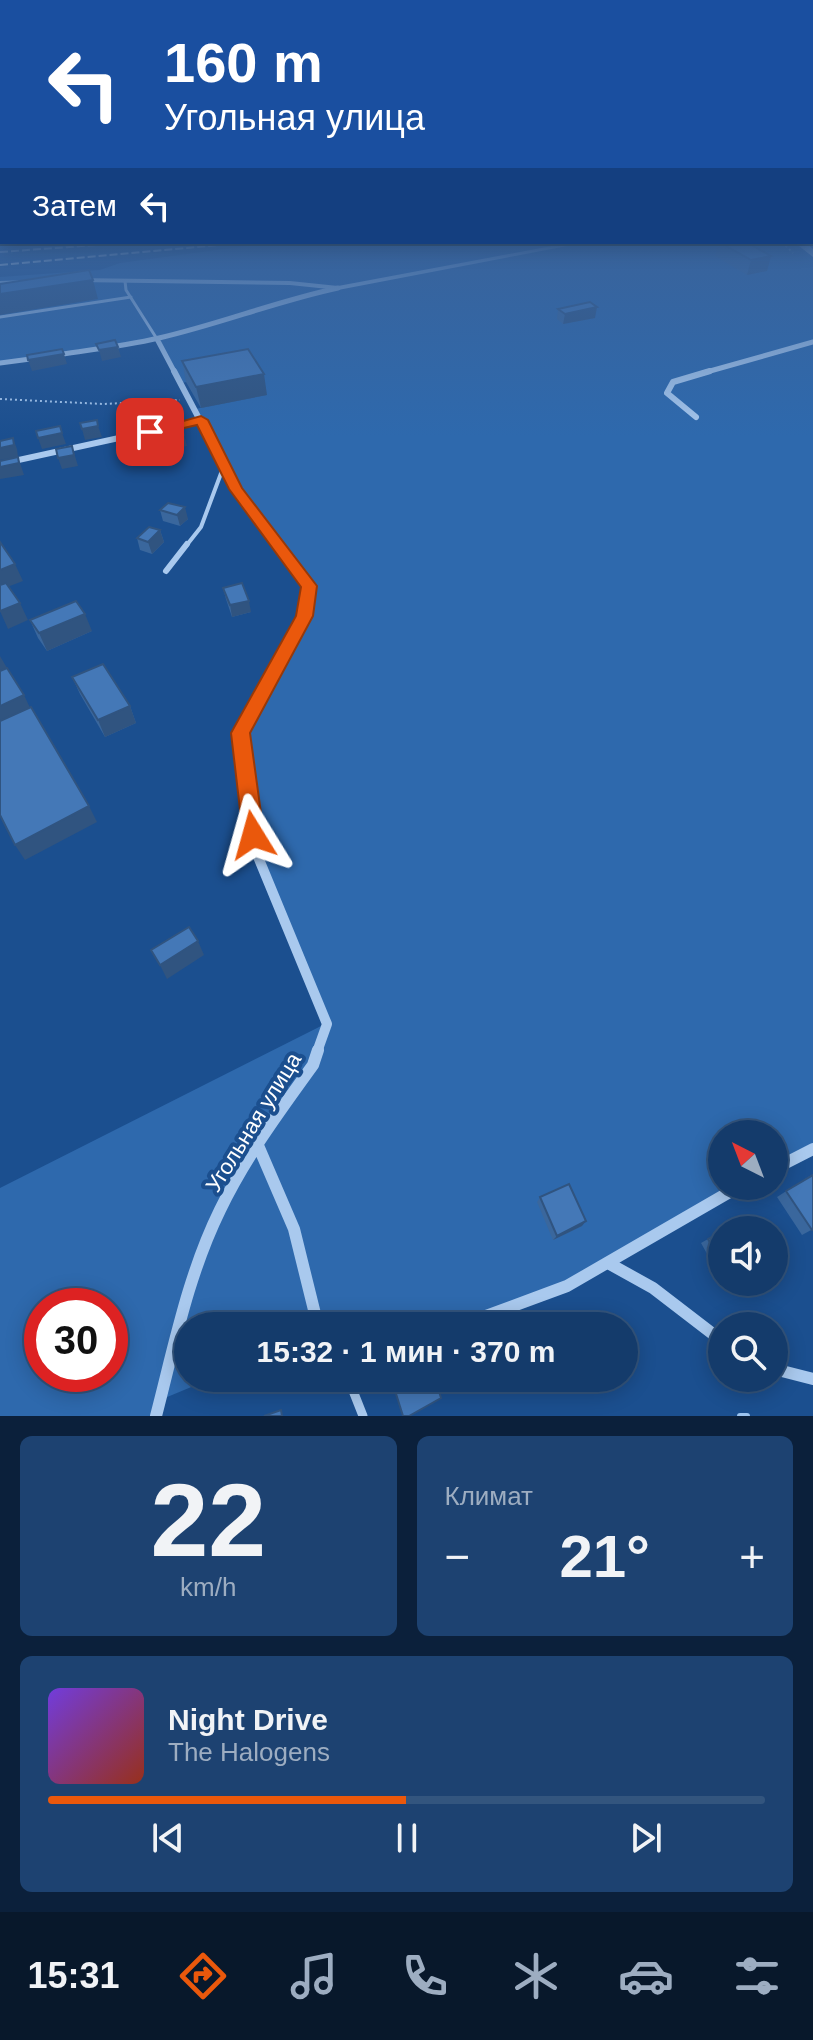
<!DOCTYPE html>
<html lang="ru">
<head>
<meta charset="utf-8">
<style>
  body { margin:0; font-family:Arial,sans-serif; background:#1d4271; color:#f1f3f6; height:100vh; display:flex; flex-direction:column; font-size:30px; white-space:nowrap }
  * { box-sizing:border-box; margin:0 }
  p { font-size:26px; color:#9dadc1 }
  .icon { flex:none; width:44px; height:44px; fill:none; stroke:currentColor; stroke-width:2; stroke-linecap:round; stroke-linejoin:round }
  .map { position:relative; height:1416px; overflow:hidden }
  .details { display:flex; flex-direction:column; gap:20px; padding:20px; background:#0b203b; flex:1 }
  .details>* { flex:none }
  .hud { position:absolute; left:0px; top:0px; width:814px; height:244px; box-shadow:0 4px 20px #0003,0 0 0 2px #33557e; background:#1a4fa0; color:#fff; overflow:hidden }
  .needle { width:52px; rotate:318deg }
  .controls { position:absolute; left:708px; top:1120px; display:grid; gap:16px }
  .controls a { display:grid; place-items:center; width:80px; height:80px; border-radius:50%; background:#143b6b; box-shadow:0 4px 20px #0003,0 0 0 2px #33557e; font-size:40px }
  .speed { position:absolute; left:24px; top:1288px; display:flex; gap:16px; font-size:40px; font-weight:700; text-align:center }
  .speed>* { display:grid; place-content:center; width:104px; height:104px; border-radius:50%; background:#143b6b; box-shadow:0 4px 20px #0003,0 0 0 2px #33557e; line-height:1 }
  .speed .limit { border:12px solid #d22; background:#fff; color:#111 }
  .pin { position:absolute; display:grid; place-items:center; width:68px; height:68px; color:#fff; margin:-34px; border-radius:16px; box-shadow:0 4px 12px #0006 }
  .me { position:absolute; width:88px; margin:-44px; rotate:352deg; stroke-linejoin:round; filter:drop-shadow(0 0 6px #0008) }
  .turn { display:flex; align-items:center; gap:28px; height:168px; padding:0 32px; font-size:36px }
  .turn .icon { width:104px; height:104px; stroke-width:2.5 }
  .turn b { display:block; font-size:56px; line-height:68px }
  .then { display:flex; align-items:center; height:76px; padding:0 32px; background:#0003; gap:16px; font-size:30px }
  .big { font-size:60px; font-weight:800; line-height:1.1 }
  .details .card { flex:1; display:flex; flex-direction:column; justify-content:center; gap:12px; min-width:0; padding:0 28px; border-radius:12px; background:#1d4271 }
  .details .dial { align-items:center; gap:0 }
  .dial b { font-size:104px; line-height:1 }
  .song { display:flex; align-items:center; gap:24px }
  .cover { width:96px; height:96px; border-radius:12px; background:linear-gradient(135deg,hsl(260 70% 55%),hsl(10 70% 35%)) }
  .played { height:8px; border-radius:4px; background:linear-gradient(90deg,#ea580c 50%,#33557e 50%) }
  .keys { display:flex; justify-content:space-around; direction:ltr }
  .heat { display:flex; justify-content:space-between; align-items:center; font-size:44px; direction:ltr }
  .details .tiles { flex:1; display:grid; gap:20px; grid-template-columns:1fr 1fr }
  .card:last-child { grid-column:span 2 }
  .trip { position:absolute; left:174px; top:1312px; width:464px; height:80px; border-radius:40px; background:#143b6b; box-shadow:0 4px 20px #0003,0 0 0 2px #33557e; font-weight:800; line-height:80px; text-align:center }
  .tabs { display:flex; height:128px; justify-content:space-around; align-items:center; background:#08182b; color:#9dadc1 }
  .tabs .icon { width:56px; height:56px }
  .tabs .current { color:#ea580c }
  .tabs b { font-size:36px; color:#f1f3f6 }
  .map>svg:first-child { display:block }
</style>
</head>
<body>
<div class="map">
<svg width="813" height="1416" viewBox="0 0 813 1416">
  <rect width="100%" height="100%" fill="#1b4f8f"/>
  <!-- green -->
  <path fill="#2e69ad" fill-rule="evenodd" d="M276 242H799L813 254V1149L774 1169V1134H722V1186H740L608 1263 459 1326H188V1378H213L160 1400 156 1416H0V1188L327 1023 256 852 241 733 305 616 309 586 236 489 195 409 266 395 251 370 181 383 157 339 0 363V277L100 270 120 263ZM42 1306H110V1374H42Z"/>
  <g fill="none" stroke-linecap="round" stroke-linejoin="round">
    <!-- stream -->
    <path stroke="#9cc4f0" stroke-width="6" d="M740 1416H747"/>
    <!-- path -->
    <path stroke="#a9c9ee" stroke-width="2" stroke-dasharray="2 3" stroke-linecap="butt" d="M782 242 793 253
      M0 399 104 404 180 400"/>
    <!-- service-far3 -->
    <path stroke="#a9c9ee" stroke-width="3" d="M125 281 126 290 157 339
      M0 317 131 297"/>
    <!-- service-far2 -->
    <path stroke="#a9c9ee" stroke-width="4" d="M186 546 201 527 223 468"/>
    <!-- service-far1 -->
    <path stroke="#a9c9ee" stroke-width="6" d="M166 571 187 544"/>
    <!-- service -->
    <path stroke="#a9c9ee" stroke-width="9" d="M348 1378 363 1416"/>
    <!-- minor-far4 -->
    <path stroke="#a9c9ee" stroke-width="5" d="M157 339 175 373
      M55 355C89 350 125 346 159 338 220 324 277 301 338 288
      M0 363 38 358
      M703 373 813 342"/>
    <!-- minor-far3 -->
    <path stroke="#a9c9ee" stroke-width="6" d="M174 371 236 489 279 546
      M696 417 667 393 673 382 710 371
      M0 464 201 420"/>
    <!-- minor-far2 -->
    <path stroke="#a9c9ee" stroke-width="7" d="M245 768 241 733 305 616 309 586 277 544"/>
    <!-- minor-far1 -->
    <path stroke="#a9c9ee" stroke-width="10" d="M245 766 256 852 327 1024 317 1052"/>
    <!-- minor -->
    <path stroke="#a9c9ee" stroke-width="12" d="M257 1143 294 1229 318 1326
      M774 1169 813 1149
      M608 1263 653 1288 722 1341
      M459 1326 567 1286 740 1186
      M774 1369 813 1379
      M156 1416C174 1347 188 1275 220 1210 245 1158 279 1112 313 1065L318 1050"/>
    <!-- tertiary -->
    <path fill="#a9c9ee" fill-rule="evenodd" d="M573 242H588L338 290 290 285 77 282 73 280 77 278 290 281 338 286Z
      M27 280V284H24L0 285V281Z"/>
    <!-- primary -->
    <path fill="#f0f6ff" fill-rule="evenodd" d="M794 242H805L813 249V257Z"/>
    <!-- rail -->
    <path stroke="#fff" stroke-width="2" stroke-dasharray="8 3" stroke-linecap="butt" d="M0 252 138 242
      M0 265 253 242"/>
  </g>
  <!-- wall -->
  <path fill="#3a679d" d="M719 242 771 256 767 271 747 275 715 256Z
    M558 309 595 318 563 324 557 319Z
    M182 361 267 395 201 408 186 382Z
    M168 503 188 519 180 526 163 521 160 510Z
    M160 530 164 542 152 554 140 550 137 538Z
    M223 588 251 612 232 617 226 599Z
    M30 620 92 631 47 651 38 638Z
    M72 677 130 706 136 723 105 737 80 694Z
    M813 1174V1229L802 1235 777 1197Z
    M540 1197 582 1226 553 1240 537 1202Z
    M722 1231V1279H721L701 1243Z"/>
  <!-- shaded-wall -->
  <path fill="#305480" d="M771 256 767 271 747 275 751 260Z
    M93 280 98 299 0 315V294Z
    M597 307 595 318 563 324 565 314Z
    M118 347 121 357 102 361 99 350Z
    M64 354 67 364 32 371 28 360Z
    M264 374 267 395 201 408 196 387Z
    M139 417 142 428 123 432 120 421Z
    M98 426 102 437 85 440 82 429Z
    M62 433 66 444 42 449 38 438Z
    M184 435 187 446 170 449 167 438Z
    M13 438 17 449 18 457 0 460V448Z
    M72 446 78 466 62 469 58 458Z
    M18 457 24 475 0 479V467Z
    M185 507 188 519 180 526 177 515Z
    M160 530 164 542 152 554 148 542Z
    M15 564 23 581 2 589 0 585V570Z
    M249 601 251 612 232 617 230 605Z
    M20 603 28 620 8 629 0 611Z
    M85 614 92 631 47 651 39 633Z
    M0 656 10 673 0 677Z
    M24 695 32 712 0 727V706Z
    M130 706 136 723 105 737 98 720Z
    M89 806 97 822 25 860 15 845Z
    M198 941 204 955 167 979 160 965Z
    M586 1221 582 1226 553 1240 557 1236Z"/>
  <!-- building -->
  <path fill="#4478b7" stroke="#305480" stroke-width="2" d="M719 242H746L771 256 751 260Z
    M89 270 93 280 0 294V284Z
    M590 302 597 307 565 314 558 309Z
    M115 340 118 347 99 350 96 344Z
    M62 349 64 354 28 360 27 355Z
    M248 349 264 374 196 387 182 361Z
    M138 413 139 417 120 421 119 417Z
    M97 420 98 426 82 429 80 423Z
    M179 423 184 435 167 438 163 426Z
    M60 426 62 433 38 438 36 431Z
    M13 438 14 445 0 448V441Z
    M72 446 74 455 58 458 56 449Z
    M18 457 19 463 0 467V461Z
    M168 503 185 507 177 515 160 510Z
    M149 527 160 530 148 542 137 538Z
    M0 542 15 564 0 570Z
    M6 583 20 603 0 611V585Z
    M242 583 249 601 230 605 223 588Z
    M76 601 85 614 39 633 30 620Z
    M103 664 130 706 98 720 72 677Z
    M7 668 24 695 0 706V671Z
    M31 707 89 806 15 845 0 815V721Z
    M189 927 198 941 160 965 151 950Z
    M813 1175V1229L812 1230 786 1191Z
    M569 1184 586 1221 557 1236 540 1197Z
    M722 1231V1262L708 1239Z
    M397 1378H435L441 1398 409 1416H403L392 1381Z
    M281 1410 282 1416H264Z"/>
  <!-- sky -->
  <linearGradient id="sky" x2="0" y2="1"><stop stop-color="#0f2b4f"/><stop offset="0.55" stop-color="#39639b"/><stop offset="1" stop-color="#39639b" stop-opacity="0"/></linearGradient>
  <rect width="813" height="436" fill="url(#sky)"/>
  <!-- route -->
  <path fill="#ea580c" stroke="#983908" stroke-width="2" d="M201 416 208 420 242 488 317 586 313 616 250 733 264 835 253 844 243 835 231 733 296 616 301 587 229 489 197 425 150 436 144 432Z"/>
  <g text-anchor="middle" stroke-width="8" stroke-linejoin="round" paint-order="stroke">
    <!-- street labels -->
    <g font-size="22" fill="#fff" stroke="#1b4f8f">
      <text transform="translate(253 1122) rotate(-58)" y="8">Угольная улица</text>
    </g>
  </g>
</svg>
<div class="controls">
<a><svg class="needle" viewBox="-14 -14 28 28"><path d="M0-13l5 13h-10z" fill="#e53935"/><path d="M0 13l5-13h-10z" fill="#9dadc1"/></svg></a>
<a><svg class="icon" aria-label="sound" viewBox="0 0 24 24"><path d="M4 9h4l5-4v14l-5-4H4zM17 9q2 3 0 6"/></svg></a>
<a><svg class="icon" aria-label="search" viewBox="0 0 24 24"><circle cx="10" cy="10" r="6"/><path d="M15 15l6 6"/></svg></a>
</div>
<div class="speed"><div class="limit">30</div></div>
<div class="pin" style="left:150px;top:432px;background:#d93025"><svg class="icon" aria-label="arrive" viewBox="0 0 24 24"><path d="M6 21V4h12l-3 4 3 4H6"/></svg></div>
<svg class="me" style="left:253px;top:835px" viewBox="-20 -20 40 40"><path d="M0-17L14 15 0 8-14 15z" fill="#ea580c" stroke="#fff" stroke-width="4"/></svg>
<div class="trip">15:32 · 1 мин · 370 m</div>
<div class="hud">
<div class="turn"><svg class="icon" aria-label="left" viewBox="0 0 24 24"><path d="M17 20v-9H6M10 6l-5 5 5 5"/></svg><div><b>160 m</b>Угольная улица</div></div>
<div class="then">Затем<svg class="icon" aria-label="left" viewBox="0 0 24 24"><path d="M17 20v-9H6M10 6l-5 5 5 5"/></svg></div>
</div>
</div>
<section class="details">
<div class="tiles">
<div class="card dial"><b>22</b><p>km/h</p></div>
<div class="card"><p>Климат</p>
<div class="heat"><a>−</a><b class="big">21°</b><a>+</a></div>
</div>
<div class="card">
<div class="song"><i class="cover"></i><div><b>Night Drive</b><p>The Halogens</p></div></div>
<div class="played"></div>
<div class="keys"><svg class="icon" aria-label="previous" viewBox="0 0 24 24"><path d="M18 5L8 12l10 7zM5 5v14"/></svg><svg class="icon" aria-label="pause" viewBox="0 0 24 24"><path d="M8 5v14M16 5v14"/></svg><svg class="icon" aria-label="next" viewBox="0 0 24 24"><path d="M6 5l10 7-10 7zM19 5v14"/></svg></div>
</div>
</div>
</section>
<nav class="tabs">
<b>15:31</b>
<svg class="icon current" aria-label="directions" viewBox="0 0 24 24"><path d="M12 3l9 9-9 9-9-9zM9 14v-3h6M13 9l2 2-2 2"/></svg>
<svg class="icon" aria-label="music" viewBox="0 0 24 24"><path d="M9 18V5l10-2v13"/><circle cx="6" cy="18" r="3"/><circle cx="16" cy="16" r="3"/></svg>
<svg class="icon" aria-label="phone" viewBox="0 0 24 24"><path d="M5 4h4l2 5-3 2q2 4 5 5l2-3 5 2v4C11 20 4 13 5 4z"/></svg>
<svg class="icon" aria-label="climate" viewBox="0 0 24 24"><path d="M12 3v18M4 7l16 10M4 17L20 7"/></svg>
<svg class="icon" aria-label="car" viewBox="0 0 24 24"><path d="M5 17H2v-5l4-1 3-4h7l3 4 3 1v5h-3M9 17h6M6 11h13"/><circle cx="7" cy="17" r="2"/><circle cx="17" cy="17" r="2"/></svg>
<svg class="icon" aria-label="filters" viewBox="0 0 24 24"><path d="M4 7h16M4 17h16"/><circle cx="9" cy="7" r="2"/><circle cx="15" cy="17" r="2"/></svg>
</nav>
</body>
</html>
